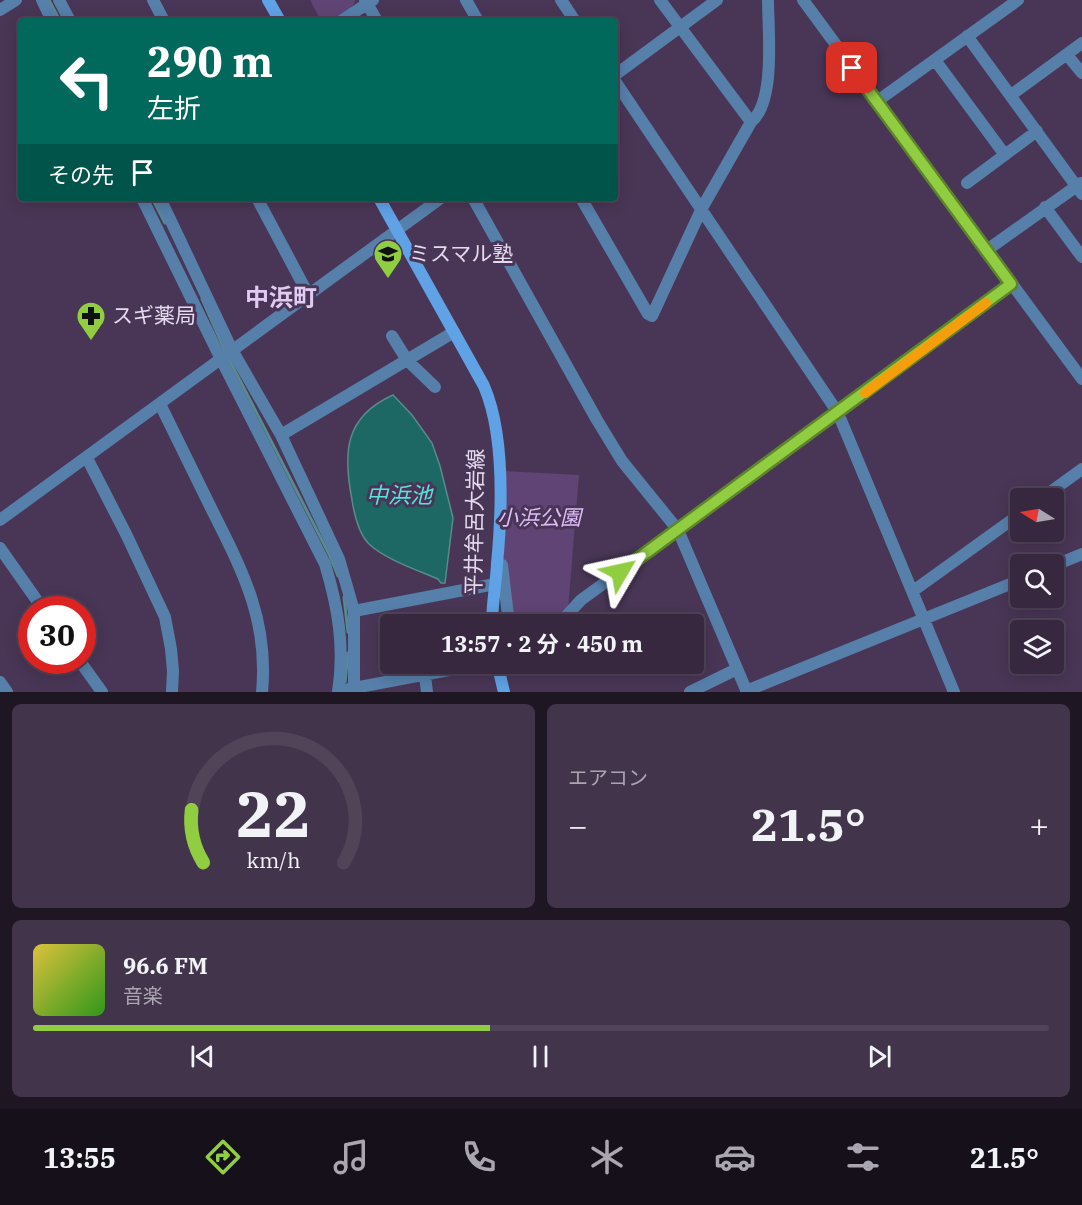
<!DOCTYPE html>
<html lang="ja">
<head>
<meta charset="utf-8">
<style>
  body { margin:0; font-family:"IBM Plex Serif","Noto Sans JP",serif; background:#42344b; color:#f1f3f6; height:100vh; display:flex; flex-direction:column; font-size:22px; white-space:nowrap }
  * { box-sizing:border-box; margin:0 }
  p { font-size:20px; color:#aaa6b1 }
  .icon { flex:none; width:33px; height:33px; fill:none; stroke:currentColor; stroke-width:2; stroke-linecap:round; stroke-linejoin:round }
  .map { position:relative; height:692px; overflow:hidden }
  .drawer { display:flex; flex-direction:column; gap:12px; padding:12px; background:#1e1623; flex:1 }
  .drawer>* { flex:none }
  .hud { position:absolute; left:18px; top:18px; width:600px; height:183px; border-radius:6px; box-shadow:0 3px 15px #0003,0 0 0 2px #514459; background:#00695c; color:#fff; overflow:hidden }
  .needle { width:39px; rotate:281deg }
  .fabs { position:absolute; left:1010px; top:488px; display:grid; gap:12px }
  .fabs a { display:grid; place-items:center; width:54px; height:54px; border-radius:6px; background:#372840; box-shadow:0 3px 15px #0003,0 0 0 2px #514459; font-size:30px }
  .speed { position:absolute; left:18px; top:596px; display:flex; gap:12px; font-size:30px; font-weight:700; text-align:center }
  .speed>* { display:grid; place-content:center; width:78px; height:78px; border-radius:50%; background:#372840; box-shadow:0 3px 15px #0003,0 0 0 2px #514459; line-height:1 }
  .speed .limit { border:9px solid #d22; background:#fff; color:#111 }
  .pin { position:absolute; display:grid; place-items:center; width:51px; height:51px; color:#fff; margin:-26px; border-radius:12px; box-shadow:0 3px 9px #0006 }
  .me { position:absolute; width:66px; margin:-33px; rotate:54deg; stroke-linejoin:round; filter:drop-shadow(0 0 4px #0008) }
  .turn { display:flex; align-items:center; gap:21px; height:126px; padding:0 30px; font-size:27px }
  .turn .icon { width:78px; height:78px; stroke-width:2.5 }
  .turn b { display:block; font-size:42px; line-height:51px }
  .then { display:flex; align-items:center; height:57px; padding:0 30px; background:#0003; gap:12px; font-size:22px }
  .big { font-size:45px; font-weight:700; line-height:1.1 }
  .drawer .tile { flex:1; display:flex; flex-direction:column; justify-content:center; gap:9px; min-width:0; padding:0 21px; border-radius:9px; background:#42344b }
  .drawer .dial { align-items:center; gap:0 }
  .dial svg { height:156px; overflow:visible; fill:none; stroke:#514459; stroke-width:7; stroke-linecap:round; text-anchor:middle }
  .dial text { fill:#f1f3f6; stroke:none }
  .song { display:flex; align-items:center; gap:18px }
  .cover { width:72px; height:72px; border-radius:9px; background:linear-gradient(135deg,hsl(50 70% 55%),hsl(110 70% 35%)) }
  .played { height:6px; border-radius:3px; background:linear-gradient(90deg,#90cd41 45%,#514459 45%) }
  .keys { display:flex; justify-content:space-around; direction:ltr }
  .heat { display:flex; justify-content:space-between; align-items:center; font-size:33px; direction:ltr }
  .drawer .tiles { flex:1; display:grid; gap:12px; grid-template-columns:1fr 1fr }
  .tile:last-child { grid-column:span 2 }
  .trip { position:absolute; left:380px; top:614px; width:324px; height:60px; border-radius:6px; background:#372840; box-shadow:0 3px 15px #0003,0 0 0 2px #514459; font-weight:700; line-height:60px; text-align:center }
  .dock { display:flex; height:96px; justify-content:space-around; align-items:center; background:#16101a; color:#aaa6b1 }
  .dock .icon { width:42px; height:42px }
  .dock .on { color:#90cd41 }
  .dock b { font-size:27px; color:#f1f3f6 }
  .map>svg:first-child { display:block }
</style>
</head>
<body>
<div class="map">
<svg width="1082" height="692" viewBox="0 0 1082 692">
  <rect width="100%" height="100%" fill="#493656"/>
  <!-- park -->
  <path fill="#604475" d="M310 0H355V1C352 12 333 21 321 21Z
    M505 471 579 475 568 610 555 624H512L503 564Z"/>
  <!-- water -->
  <path fill="#1d6864" stroke="#598a8d" stroke-width="1.5" d="M393 395 412 415 432 443 440 466 453 518 445 583H441L438 579C417 570 384 559 368 543 359 533 354 513 352 500 343 453 344 417 393 395Z"/>
  <g fill="none" stroke-linecap="round" stroke-linejoin="round">
    <!-- stream -->
    <path stroke="#598a8d" stroke-width="3" d="M49 0 60 21
      M152 198 165 223
      M202 299 225 351
      M228 357 329 554 338 576
      M344 597 348 632
      M345 682 348 653"/>
    <!-- minor -->
    <path stroke="#567faa" stroke-width="12" d="M42 0 52 21
      M59 0 70 21
      M153 0 164 21
      M365 0 377 21
      M466 0 478 21
      M803 0 1082 379
      M341 21 373 0
      M967 36 1082 194
      M1067 55 1082 73
      M935 60 1005 155
      M615 81 838 413 954 692
      M1011 95 1082 43
      M876 102 1018 0
      M751 122C776 102 768 30 768 0
      M967 183 1037 131
      M142 198 221 359 325 564C338 607 345 647 338 692
      M160 198 232 350 281 435 339 559 354 611V692
      M257 198 308 294
      M473 198 597 420 622 461 678 530 747 692
      M581 198 648 314 652 316 702 208 751 122 660 0
      M1045 207 1082 257
      M987 250 1081 183
      M392 336 407 360 435 387
      M160 404C177 439 194 474 211 508 242 570 269 620 262 692
      M281 435 454 332
      M87 458 127 536 165 617 171 649 173 671 172 692
      M1042 498 1082 469
      M0 548 43 609
      M497 563 502 565 509 624
      M1053 566 1082 554
      M913 591 1020 514
      M354 611 495 584
      M559 624 581 600 838 413 1011 284
      M79 660 102 692
      M425 676 427 692
      M0 682 7 692
      M349 689 486 663
      M746 691 1020 580
      M690 692 737 669"/>
    <!-- tertiary -->
    <path stroke="#567faa" stroke-width="12" d="M561 0 575 21
      M0 10 16 0
      M615 75 717 0
      M0 520 441 198"/>
    <!-- secondary -->
    <path stroke="#5fa2e6" stroke-width="12" d="M268 0 280 21
      M379 198 484 386C505 435 502 511 497 564 496 584 492 604 492 624
      M497 663 504 692"/>
  </g>
  <g fill="none" stroke-linecap="round" stroke-linejoin="round">
    <!-- route casing -->
    <g stroke="#5e852a" stroke-width="15">
      <path id="route" d="M620 572 1011 284 852 68"/>
    </g>
    <!-- route -->
    <use href="#route" stroke="#90cd41" stroke-width="10"/>
    <!-- slow -->
    <path stroke="#f59e0b" stroke-width="10" d="M865 393 986 303"/>
  </g>
  <!-- icons -->
  <defs>
    <g id="school-pin" transform="scale(1.5)"><path d="M0 17L-7.5 6A9.5 9.5 0 1 1 7.5 6Z" fill="#90cd41" stroke="#493656"/><path d="M0-5L7-2L0 1L-7-2ZM-4 1L0 2.5L4 1V4Q0 6-4 4Z" fill="#111"/></g>
    <g id="pharmacy-pin" transform="scale(1.5)"><path d="M0 17L-7.5 6A9.5 9.5 0 1 1 7.5 6Z" fill="#90cd41" stroke="#493656"/><path d="M-2-6h4v4h4v4h-4v4h-4v-4h-4v-4h4Z" fill="#111"/></g>
  </defs>
  <g fill-rule="evenodd">
    <use href="#school-pin" x="388" y="254"/>
    <use href="#pharmacy-pin" x="91" y="316"/>
  </g>
  <g text-anchor="middle" stroke-width="6" stroke-linejoin="round" paint-order="stroke">
    <!-- poi labels -->
    <g font-size="21" fill="#e5daee" stroke="#493656" text-anchor="start">
      <text x="409" y="261">ミスマル塾</text>
      <text x="112" y="323">スギ薬局</text>
    </g>
    <!-- park labels -->
    <g font-size="21" font-style="italic" fill="#dfbdf9" stroke="#493656">
      <text x="539" y="525">小浜公園</text>
    </g>
    <!-- street labels -->
    <g font-size="21" fill="#e5daee" stroke="#493656">
      <text transform="translate(475 522) rotate(-89)" y="7">平井牟呂大岩線</text>
    </g>
    <!-- water labels -->
    <g font-size="22" font-style="italic" fill="#58e2db" stroke="#493656">
      <text x="399" y="503">中浜池</text>
    </g>
    <!-- quarter labels -->
    <g font-size="24" font-weight="bold" fill="#e1cbf2" stroke="#493656">
      <text x="281" y="306">中浜町</text>
    </g>
  </g>
</svg>
<div class="fabs">
<a><svg class="needle" viewBox="-14 -14 28 28"><path d="M0-13l5 13h-10z" fill="#e53935"/><path d="M0 13l5-13h-10z" fill="#aaa6b1"/></svg></a>
<a><svg class="icon" aria-label="search" viewBox="0 0 24 24"><circle cx="10" cy="10" r="6"/><path d="M15 15l6 6"/></svg></a>
<a><svg class="icon" aria-label="layers" viewBox="0 0 24 24"><path d="M12 4l9 5-9 5-9-5zM3 14l9 5 9-5"/></svg></a>
</div>
<div class="speed"><div class="limit">30</div></div>
<div class="pin" style="left:852px;top:68px;background:#d93025"><svg class="icon" aria-label="arrive" viewBox="0 0 24 24"><path d="M6 21V4h12l-3 4 3 4H6"/></svg></div>
<svg class="me" style="left:620px;top:572px" viewBox="-20 -20 40 40"><path d="M0-17L14 15 0 8-14 15z" fill="#90cd41" stroke="#fff" stroke-width="4"/></svg>
<div class="trip">13:57 · 2 分 · 450 m</div>
<div class="hud">
<div class="turn"><svg class="icon" aria-label="left" viewBox="0 0 24 24"><path d="M17 20v-9H6M10 6l-5 5 5 5"/></svg><div><b>290 m</b>左折</div></div>
<div class="then">その先<svg class="icon" aria-label="arrive" viewBox="0 0 24 24"><path d="M6 21V4h12l-3 4 3 4H6"/></svg></div>
</div>
</div>
<section class="drawer">
<div class="tiles">
<div class="tile dial"><svg viewBox="0 0 100 80">
<path d="M14 69A42 42 0 1 1 86 69"/>
<path d="M14 69A42 42 0 0 1 8 42" stroke="#90cd41"/>
<text x="50" y="56" font-size="32" font-weight="700">22</text>
<text x="50" y="72" font-size="11">km/h</text>
</svg></div>
<div class="tile"><p>エアコン</p>
<div class="heat"><a>−</a><b class="big">21.5°</b><a>+</a></div>
</div>
<div class="tile">
<div class="song"><i class="cover"></i><div><b>96.6 FM</b><p>音楽</p></div></div>
<div class="played"></div>
<div class="keys"><svg class="icon" aria-label="previous" viewBox="0 0 24 24"><path d="M18 5L8 12l10 7zM5 5v14"/></svg><svg class="icon" aria-label="pause" viewBox="0 0 24 24"><path d="M8 5v14M16 5v14"/></svg><svg class="icon" aria-label="next" viewBox="0 0 24 24"><path d="M6 5l10 7-10 7zM19 5v14"/></svg></div>
</div>
</div>
</section>
<nav class="dock">
<b>13:55</b>
<svg class="icon on" aria-label="directions" viewBox="0 0 24 24"><path d="M12 3l9 9-9 9-9-9zM9 14v-3h6M13 9l2 2-2 2"/></svg>
<svg class="icon" aria-label="music" viewBox="0 0 24 24"><path d="M9 18V5l10-2v13"/><circle cx="6" cy="18" r="3"/><circle cx="16" cy="16" r="3"/></svg>
<svg class="icon" aria-label="phone" viewBox="0 0 24 24"><path d="M5 4h4l2 5-3 2q2 4 5 5l2-3 5 2v4C11 20 4 13 5 4z"/></svg>
<svg class="icon" aria-label="climate" viewBox="0 0 24 24"><path d="M12 3v18M4 7l16 10M4 17L20 7"/></svg>
<svg class="icon" aria-label="car" viewBox="0 0 24 24"><path d="M5 17H2v-5l4-1 3-4h7l3 4 3 1v5h-3M9 17h6M6 11h13"/><circle cx="7" cy="17" r="2"/><circle cx="17" cy="17" r="2"/></svg>
<svg class="icon" aria-label="filters" viewBox="0 0 24 24"><path d="M4 7h16M4 17h16"/><circle cx="9" cy="7" r="2"/><circle cx="15" cy="17" r="2"/></svg>
<b>21.5°</b>
</nav>
</body>
</html>
